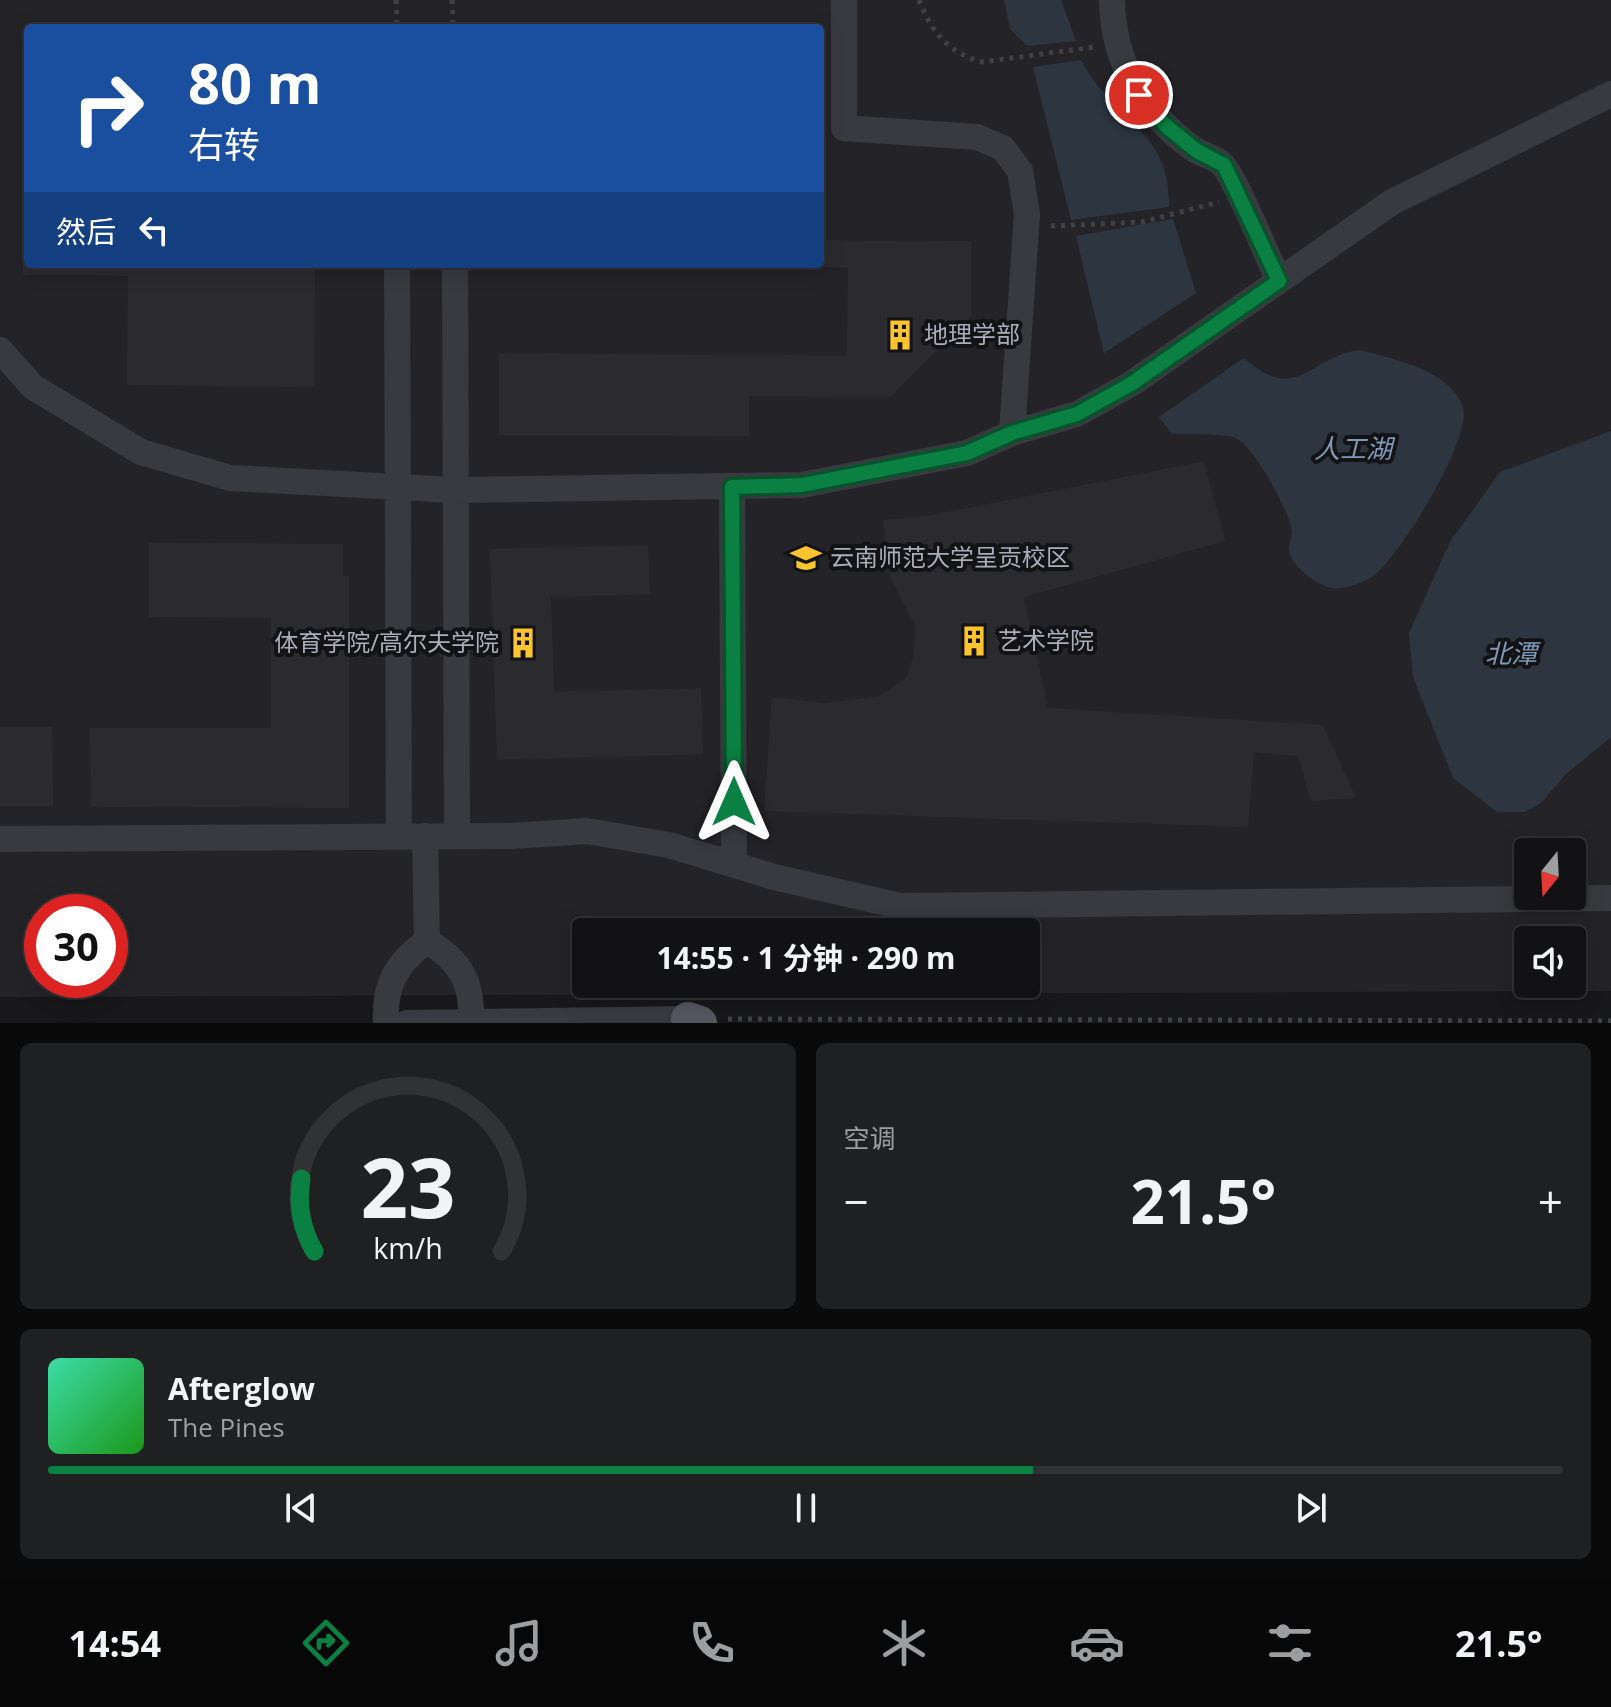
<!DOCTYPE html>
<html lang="zh">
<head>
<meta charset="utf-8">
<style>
  body { margin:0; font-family:"Open Sans","Noto Sans SC",sans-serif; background:#1f2022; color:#f1f3f6; height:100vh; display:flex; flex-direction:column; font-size:30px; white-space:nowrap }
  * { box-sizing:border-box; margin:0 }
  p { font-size:26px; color:#9c9ea0 }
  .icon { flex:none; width:44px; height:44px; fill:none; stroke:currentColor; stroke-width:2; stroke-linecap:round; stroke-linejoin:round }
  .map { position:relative; height:1023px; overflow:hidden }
  .drawer { display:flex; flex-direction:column; gap:20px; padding:20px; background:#0a0a0b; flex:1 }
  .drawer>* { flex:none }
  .hud { position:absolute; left:24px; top:24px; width:800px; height:244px; border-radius:8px; box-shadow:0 4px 20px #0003,0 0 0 2px #313234; background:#1a4fa0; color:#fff; overflow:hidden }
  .needle { width:52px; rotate:198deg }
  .buttons { position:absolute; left:1514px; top:838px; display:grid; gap:16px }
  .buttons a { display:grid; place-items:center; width:72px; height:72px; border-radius:8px; background:#121214; box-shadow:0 4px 20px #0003,0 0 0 2px #313234; font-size:40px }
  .speed { position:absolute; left:24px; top:894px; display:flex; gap:16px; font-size:40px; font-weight:700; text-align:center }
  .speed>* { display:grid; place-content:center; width:104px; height:104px; border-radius:50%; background:#121214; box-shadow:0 4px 20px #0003,0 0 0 2px #313234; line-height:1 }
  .speed .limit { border:12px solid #d22; background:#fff; color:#111 }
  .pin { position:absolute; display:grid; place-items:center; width:68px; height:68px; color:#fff; margin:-34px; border:4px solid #fff; border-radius:50%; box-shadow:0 2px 8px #0007 }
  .me { position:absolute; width:88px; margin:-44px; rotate:0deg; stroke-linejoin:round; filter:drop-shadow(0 0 6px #0008) }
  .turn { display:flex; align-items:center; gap:28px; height:168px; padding:0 32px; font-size:36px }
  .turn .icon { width:104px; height:104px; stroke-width:2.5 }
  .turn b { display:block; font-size:56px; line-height:68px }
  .then { display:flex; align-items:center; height:76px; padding:0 32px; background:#0003; gap:16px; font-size:30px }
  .big { font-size:60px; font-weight:700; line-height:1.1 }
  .drawer .tile { flex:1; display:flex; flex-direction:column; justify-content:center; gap:12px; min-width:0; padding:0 28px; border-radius:12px; background:#1f2022 }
  .drawer .dial { align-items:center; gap:0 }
  .dial svg { height:208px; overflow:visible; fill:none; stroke:#313234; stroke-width:7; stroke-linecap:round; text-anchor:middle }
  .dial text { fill:#f1f3f6; stroke:none }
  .song { display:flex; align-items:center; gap:24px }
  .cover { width:96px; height:96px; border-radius:12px; background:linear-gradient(135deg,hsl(160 70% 55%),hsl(120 70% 35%)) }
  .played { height:8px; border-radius:4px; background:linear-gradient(90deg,#0b8043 65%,#313234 65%) }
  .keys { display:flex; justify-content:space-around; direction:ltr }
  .heat { display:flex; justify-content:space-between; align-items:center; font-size:44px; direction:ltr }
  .drawer .tiles { flex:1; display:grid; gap:20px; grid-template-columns:1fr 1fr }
  .tile:last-child { grid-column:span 2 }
  .trip { position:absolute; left:572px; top:918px; width:468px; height:80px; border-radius:8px; background:#121214; box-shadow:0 4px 20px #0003,0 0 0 2px #313234; font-weight:700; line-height:80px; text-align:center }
  .tab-bar { display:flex; height:128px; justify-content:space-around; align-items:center; background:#070708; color:#9c9ea0 }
  .tab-bar .icon { width:56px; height:56px }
  .tab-bar .active { color:#0b8043 }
  .tab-bar b { font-size:36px; color:#f1f3f6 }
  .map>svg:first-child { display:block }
</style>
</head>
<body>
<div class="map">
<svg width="1611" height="1023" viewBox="0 0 1611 1023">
  <rect width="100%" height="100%" fill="#18181b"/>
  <!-- built -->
  <path fill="#242428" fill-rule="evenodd" d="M0 0H1611V991L0 997ZM28 28H820V264H28ZM1528 852H1572V896H1528ZM42 912H110V980H42ZM586 932H1026V984H586ZM1528 940H1572V984H1528Z"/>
  <!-- water -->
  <path fill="#2d3640" d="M1004 0H1061L1076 41 1027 46 1010 29Z
    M1081 60C1113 122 1171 129 1169 207L1071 220 1033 67Z
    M1173 219 1196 293 1104 353 1076 236Z
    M1360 350C1393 359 1451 370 1463 407 1473 437 1399 558 1373 576 1363 583 1345 590 1333 588 1317 586 1291 566 1289 550 1288 543 1292 538 1292 532 1290 512 1255 449 1238 439 1228 433 1186 434 1172 434L1159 417 1244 358C1297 406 1310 356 1360 350Z
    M1611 431V737L1566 774 1542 802 1525 812H1497L1453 778 1413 677 1409 633 1450 542 1500 472Z"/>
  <!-- building -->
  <path fill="#2b2b2f" d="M25 40H28V264H315L314 387 127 385 128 276 23 275Z
    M820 240 971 241V316L890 397 749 396V436L499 435V353L847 356 848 267H820Z
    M1204 461 1225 541 1024 597 1048 708 1323 725 1356 798 1311 801 1298 756 1254 752 1248 827 764 811 772 697 825 703 880 696 907 677 914 654 915 627 889 574 883 520 927 516Z
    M149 543 343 544V576H349V808L91 807 90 728H271V618L149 617Z
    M648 545 650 594 551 597 554 692 701 688 703 754 497 760 490 549Z
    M0 727H52L53 806H0Z"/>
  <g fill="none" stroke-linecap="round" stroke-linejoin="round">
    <!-- path -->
    <path stroke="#3f4147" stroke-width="5" stroke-dasharray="4 6" stroke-linecap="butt" d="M396 0 397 28
      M452 0 453 28
      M919 0C931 32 949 53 982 62L1095 47
      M1051 226 1142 222 1219 202
      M728 1019 1611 1021"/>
    <!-- minor -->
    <path stroke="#393a40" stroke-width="26" d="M844 0V128L977 137 1003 148 1020 171 1027 214 1012 433
      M1112 0C1113 63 1143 113 1195 150 1203 155 1215 157 1222 164 1234 175 1269 260 1279 281
      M397 264 399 836
      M455 264 457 835
      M0 350 33 387 141 452 230 478 455 490 802 485 967 453 1012 433 1077 414 1131 384 1392 202 1611 94
      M732 487 734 865
      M425 836 427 941
      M0 839 512 836 587 831 669 845 774 877 900 906 1611 898
      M427 941C461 961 473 983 471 1022
      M386 1023C384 985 396 963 427 941
      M407 1023 688 1019"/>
    <!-- major -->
    <path stroke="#55565f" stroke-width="34" d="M688 1019 700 1023"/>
  </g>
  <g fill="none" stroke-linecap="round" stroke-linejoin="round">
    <!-- route casing -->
    <g stroke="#07532c" stroke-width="20">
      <path id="route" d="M734 802 732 487 802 485 967 453 1012 433 1077 414 1131 384 1279 281 1224 165 1197 151 1166 126 1139 95"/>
    </g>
    <!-- route -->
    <use href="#route" stroke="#0b8043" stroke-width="14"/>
  </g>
  <!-- icons -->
  <defs>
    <g id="building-bare" transform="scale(2.4)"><path d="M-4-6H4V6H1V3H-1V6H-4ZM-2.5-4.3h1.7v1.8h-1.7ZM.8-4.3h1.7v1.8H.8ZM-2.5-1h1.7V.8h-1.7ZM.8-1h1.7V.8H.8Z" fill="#fcc52f" stroke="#131316" stroke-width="2.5" paint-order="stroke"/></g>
    <g id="university-bare" transform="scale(2.4)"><path d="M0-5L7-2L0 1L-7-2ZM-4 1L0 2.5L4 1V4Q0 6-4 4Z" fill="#fcc52f" stroke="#131316" stroke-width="2.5" paint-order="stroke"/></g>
  </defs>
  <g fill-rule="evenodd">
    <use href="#building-bare" x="900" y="335"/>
    <use href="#university-bare" x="806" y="558"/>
    <use href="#building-bare" x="974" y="641"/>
    <use href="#building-bare" x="523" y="643"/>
  </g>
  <g text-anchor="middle" stroke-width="8" stroke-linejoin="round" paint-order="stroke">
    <!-- poi labels -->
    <g font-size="24" fill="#aaaebb" stroke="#131316" text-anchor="start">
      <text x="924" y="343">地理学部</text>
      <text x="830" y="566">云南师范大学呈贡校区</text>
      <text x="998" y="649">艺术学院</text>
      <text x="499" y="651" text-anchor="end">体育学院/高尔夫学院</text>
    </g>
    <!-- water labels -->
    <g font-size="26" font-style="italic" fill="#7f99b7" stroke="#131316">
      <text x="1353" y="458">人工湖</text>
      <text x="1511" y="663">北潭</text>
    </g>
  </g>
</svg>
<div class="buttons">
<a><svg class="needle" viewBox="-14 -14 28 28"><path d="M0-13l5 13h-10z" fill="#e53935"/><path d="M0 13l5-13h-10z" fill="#9c9ea0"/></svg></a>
<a><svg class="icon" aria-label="sound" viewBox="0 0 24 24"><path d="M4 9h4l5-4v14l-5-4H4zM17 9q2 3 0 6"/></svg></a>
</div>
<div class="speed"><div class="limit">30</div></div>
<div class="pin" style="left:1139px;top:95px;background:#d93025"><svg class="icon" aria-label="arrive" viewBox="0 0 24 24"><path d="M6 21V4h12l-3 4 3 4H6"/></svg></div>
<svg class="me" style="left:734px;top:802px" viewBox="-20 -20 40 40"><path d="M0-17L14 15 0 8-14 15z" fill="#0b8043" stroke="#fff" stroke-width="4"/></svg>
<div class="trip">14:55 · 1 分钟 · 290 m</div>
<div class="hud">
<div class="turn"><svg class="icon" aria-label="right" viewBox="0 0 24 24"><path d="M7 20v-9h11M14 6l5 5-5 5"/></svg><div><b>80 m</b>右转</div></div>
<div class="then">然后<svg class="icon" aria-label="left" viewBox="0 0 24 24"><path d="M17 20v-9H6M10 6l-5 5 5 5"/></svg></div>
</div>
</div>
<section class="drawer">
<div class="tiles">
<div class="tile dial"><svg viewBox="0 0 100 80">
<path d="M14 69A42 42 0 1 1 86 69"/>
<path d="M14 69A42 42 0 0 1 9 41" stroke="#0b8043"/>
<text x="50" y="56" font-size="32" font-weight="700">23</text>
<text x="50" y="72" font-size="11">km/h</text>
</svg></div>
<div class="tile"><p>空调</p>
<div class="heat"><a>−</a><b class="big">21.5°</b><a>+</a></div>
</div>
<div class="tile">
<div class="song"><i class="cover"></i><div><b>Afterglow</b><p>The Pines</p></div></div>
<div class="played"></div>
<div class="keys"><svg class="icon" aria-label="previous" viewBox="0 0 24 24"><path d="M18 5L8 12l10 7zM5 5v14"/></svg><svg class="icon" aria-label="pause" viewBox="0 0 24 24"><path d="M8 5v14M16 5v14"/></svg><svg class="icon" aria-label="next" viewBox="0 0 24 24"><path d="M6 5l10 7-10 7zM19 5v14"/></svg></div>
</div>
</div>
</section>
<nav class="tab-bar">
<b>14:54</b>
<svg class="icon active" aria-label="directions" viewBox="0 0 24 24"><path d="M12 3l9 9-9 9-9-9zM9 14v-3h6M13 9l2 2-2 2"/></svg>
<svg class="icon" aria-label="music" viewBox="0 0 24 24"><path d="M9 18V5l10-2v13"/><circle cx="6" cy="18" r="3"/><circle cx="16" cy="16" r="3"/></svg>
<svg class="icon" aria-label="phone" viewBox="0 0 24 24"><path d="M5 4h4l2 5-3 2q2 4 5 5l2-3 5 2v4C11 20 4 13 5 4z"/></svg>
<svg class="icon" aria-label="climate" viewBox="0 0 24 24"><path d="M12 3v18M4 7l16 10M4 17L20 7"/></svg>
<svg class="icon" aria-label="car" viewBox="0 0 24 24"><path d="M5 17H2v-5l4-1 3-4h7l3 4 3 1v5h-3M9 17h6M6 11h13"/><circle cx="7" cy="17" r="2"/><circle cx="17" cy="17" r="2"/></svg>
<svg class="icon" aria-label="filters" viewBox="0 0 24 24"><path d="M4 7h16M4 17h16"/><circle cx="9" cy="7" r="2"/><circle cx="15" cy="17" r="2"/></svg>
<b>21.5°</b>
</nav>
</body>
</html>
